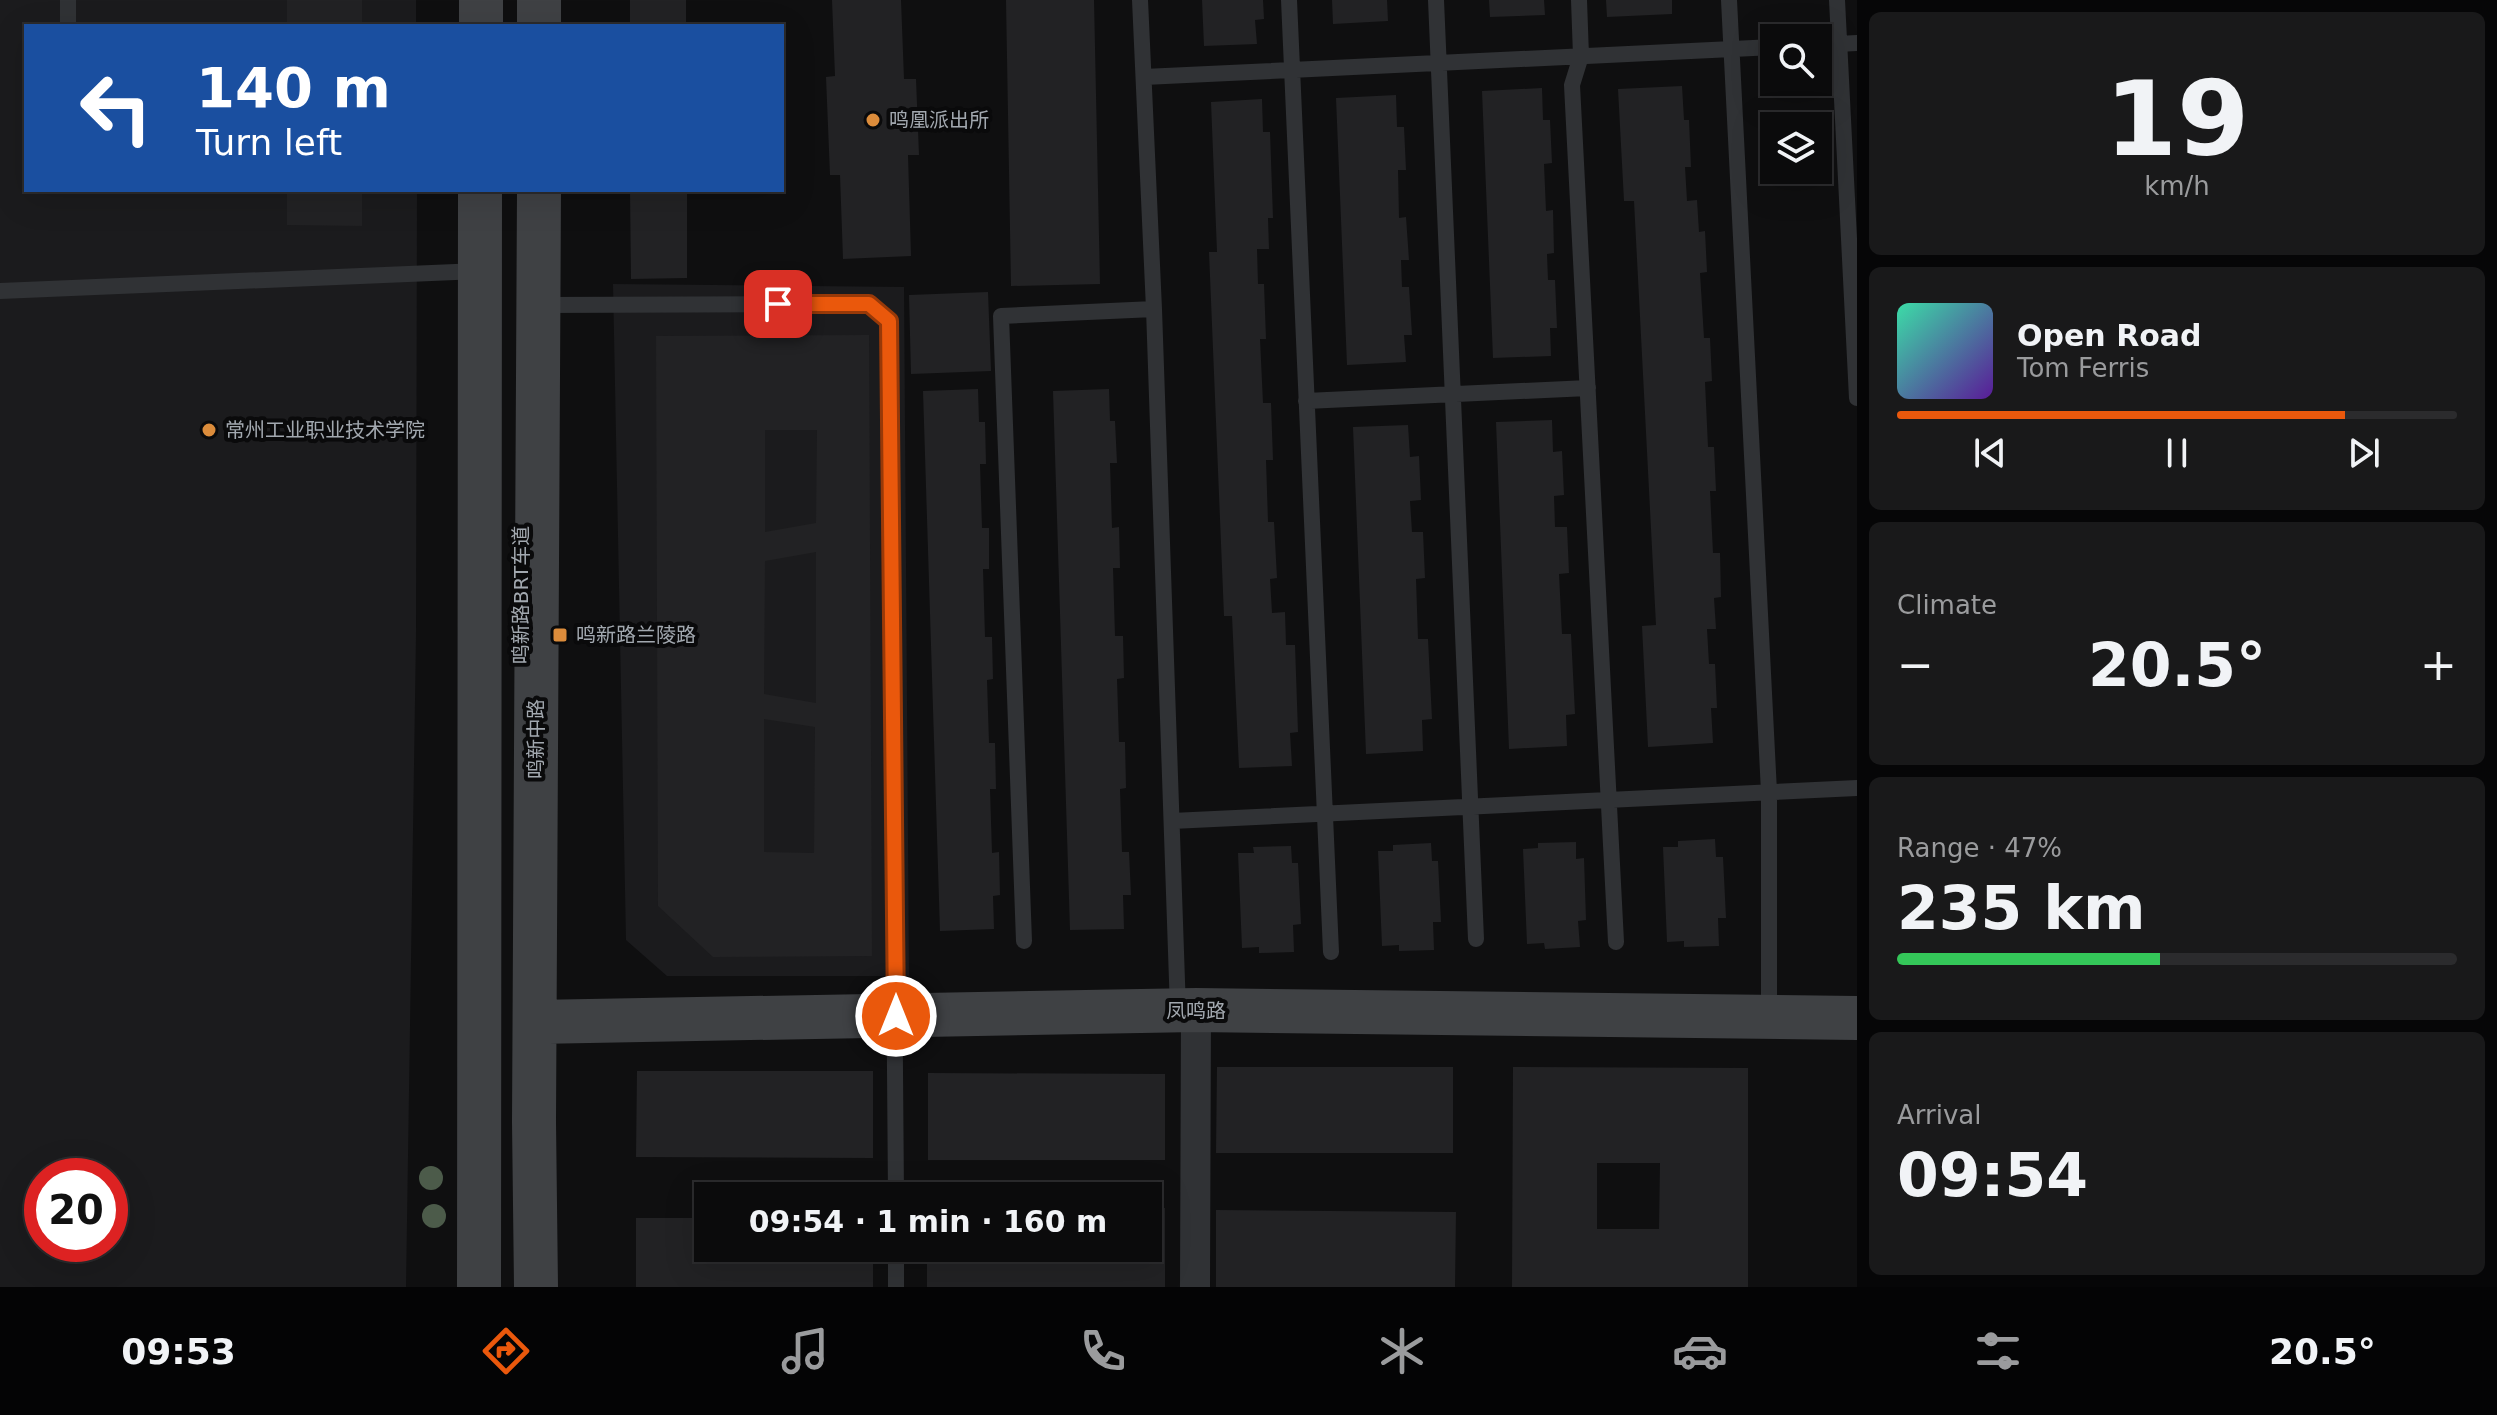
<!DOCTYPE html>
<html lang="en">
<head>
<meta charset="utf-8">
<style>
  body { margin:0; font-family:"DejaVu Sans","Noto Sans SC",sans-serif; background:#19191a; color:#f1f3f6; height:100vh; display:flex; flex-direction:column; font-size:30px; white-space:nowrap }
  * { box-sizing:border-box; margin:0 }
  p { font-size:26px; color:#9a9b9d }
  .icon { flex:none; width:44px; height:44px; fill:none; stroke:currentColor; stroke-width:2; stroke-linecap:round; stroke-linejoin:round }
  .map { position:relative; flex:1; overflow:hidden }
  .panel { display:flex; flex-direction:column; gap:12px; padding:12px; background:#060607; width:640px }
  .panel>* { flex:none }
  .banner { position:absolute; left:24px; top:24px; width:760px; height:168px; border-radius:0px; box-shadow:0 8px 32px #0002,0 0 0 2px #2b2b2d; background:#1a4fa0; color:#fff; overflow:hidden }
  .tools { position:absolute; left:1760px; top:24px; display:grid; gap:16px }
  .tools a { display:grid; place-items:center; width:72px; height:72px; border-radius:0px; background:#0b0b0c; box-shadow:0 8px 32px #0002,0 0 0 2px #2b2b2d; font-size:40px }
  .speed { position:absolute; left:24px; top:1158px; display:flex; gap:16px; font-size:40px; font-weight:700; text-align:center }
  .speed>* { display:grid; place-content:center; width:104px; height:104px; border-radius:50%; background:#0b0b0c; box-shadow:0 8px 32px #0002,0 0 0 2px #2b2b2d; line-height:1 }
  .speed .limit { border:12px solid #d22; background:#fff; color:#111 }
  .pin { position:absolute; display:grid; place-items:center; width:68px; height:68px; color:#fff; margin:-34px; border-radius:16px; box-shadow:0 4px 12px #0006 }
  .me { position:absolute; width:88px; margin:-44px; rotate:0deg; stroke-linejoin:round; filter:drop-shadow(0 0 6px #0008) }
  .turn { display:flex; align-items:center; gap:28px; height:168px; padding:0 40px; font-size:36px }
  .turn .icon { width:104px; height:104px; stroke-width:2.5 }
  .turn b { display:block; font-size:56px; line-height:68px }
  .big { font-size:60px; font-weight:600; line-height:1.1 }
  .panel .widget { flex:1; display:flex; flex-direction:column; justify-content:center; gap:12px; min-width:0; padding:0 28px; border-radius:12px; background:#19191a }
  .panel .dial { align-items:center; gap:0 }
  .dial b { font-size:104px; line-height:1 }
  .song { display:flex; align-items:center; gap:24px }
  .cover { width:96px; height:96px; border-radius:12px; background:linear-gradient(135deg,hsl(160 70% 55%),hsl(270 70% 35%)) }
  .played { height:8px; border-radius:4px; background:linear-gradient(90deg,#ea580c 80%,#2b2b2d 80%) }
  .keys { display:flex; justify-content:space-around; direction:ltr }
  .heat { display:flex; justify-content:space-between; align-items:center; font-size:44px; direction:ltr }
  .charge { height:12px; border-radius:6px; background:linear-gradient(90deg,#34c759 47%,#2b2b2d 0) }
  .trip { position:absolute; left:694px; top:1182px; width:468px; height:80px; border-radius:0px; background:#0b0b0c; box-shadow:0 8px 32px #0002,0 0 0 2px #2b2b2d; font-weight:600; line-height:80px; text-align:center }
  .menu { display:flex; height:128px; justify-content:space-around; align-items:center; background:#040405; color:#9a9b9d }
  .menu .icon { width:56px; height:56px }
  .menu .current { color:#ea580c }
  .menu b { font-size:36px; color:#f1f3f6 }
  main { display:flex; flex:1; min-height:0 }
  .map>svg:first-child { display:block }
</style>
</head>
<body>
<main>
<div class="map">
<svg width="1857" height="1287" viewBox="0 0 1857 1287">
  <rect width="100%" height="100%" fill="#0f0f10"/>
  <!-- built -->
  <path fill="#1b1b1d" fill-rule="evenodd" d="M0 0H416V26H26V190H417L416 635 406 1287H0ZM42 1176H110V1244H42Z
    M613 284 904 287 909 976H667L626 940Z"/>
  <!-- building -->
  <path fill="#222224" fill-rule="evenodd" d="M287 0H362V26H287Z
    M630 0H686V26H630Z
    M832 0H901L904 79H916L919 155H908L911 256 843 259 840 175H830L826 77 835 76Z
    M1006 0H1094L1100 284 1011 286Z
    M1202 0H1263L1264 19 1255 20 1257 44 1204 46Z
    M1332 0H1387L1388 21 1333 24Z
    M1489 0H1544L1545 15 1490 17Z
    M1606 0H1672V14L1607 17Z
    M1682 86 1684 120H1689L1691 167H1685L1687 201 1697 200 1699 232 1705 231 1707 272 1700 273 1704 338H1710L1712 381 1705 382 1708 447H1714L1716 491H1710L1713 553H1720L1721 597 1714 598 1716 629H1707L1709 664H1715L1717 708H1711L1713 743 1648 747 1642 626 1656 625 1634 201H1624L1618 89Z
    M1542 88 1543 120H1550L1552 163 1544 164 1546 211 1553 210 1554 253 1547 254 1548 280H1555L1557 328H1550L1551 356 1493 358 1482 91Z
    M1396 95 1397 127H1404L1406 170H1398L1399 218 1406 217 1409 260H1401L1402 287H1409L1412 335H1404L1406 362 1347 365 1336 98Z
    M1262 99 1263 132H1270L1273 218H1268L1269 249H1257L1258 284H1264L1266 339H1260L1263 403H1271L1273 460H1266L1268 522H1274L1277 578 1270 579 1272 613 1285 612 1286 645H1295L1298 732 1290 733 1292 766 1239 768 1232 616H1224L1209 252H1217L1211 102Z
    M287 190H362V226L287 225Z
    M630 190H687V278L631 279Z
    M988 292 991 371 911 374 909 295Z
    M869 335 872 956 713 957 658 906 656 336ZM765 430H817L816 523 765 532ZM816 552V703L764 694 765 561ZM764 719 815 727 814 853 764 852Z
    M978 389 979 422H985L986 464H980L982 528H989V569H983L985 637H992L993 679 987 680 989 743H995L996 789H990L992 853 999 852 1000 895 993 896 994 929 940 931 923 391Z
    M1109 389 1110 421H1115L1117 463H1110L1112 528 1119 527 1120 568H1113L1115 636H1123L1124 678 1117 679 1119 742H1125L1126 788 1120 789 1122 852H1129L1131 895H1123L1124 929 1070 930 1053 391Z
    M1552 420 1553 452 1562 451 1564 495 1554 496 1555 527H1567L1569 573 1559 574 1562 634H1571L1575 714 1566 715 1567 746 1509 749 1496 422Z
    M1408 425 1410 457 1419 456 1421 500 1410 501 1412 532H1423L1425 578 1416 579 1418 639H1428L1432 719 1422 720 1423 751 1366 754 1353 427Z
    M1715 839 1716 857H1723L1726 918H1718L1719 946 1684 947V941L1667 942 1663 847H1678V841Z
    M1576 842V859L1584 858 1586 920 1578 921 1580 947 1545 949 1544 943 1527 944 1523 849 1538 848V843Z
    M1431 843 1432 861H1438L1441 922H1433L1434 950 1399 951V945L1382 946 1378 851H1393V845Z
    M1291 846 1292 863H1298L1301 924 1293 925 1294 952 1259 953V947L1242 948 1238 853H1254L1253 847Z
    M1217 1067H1453V1153H1216Z
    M1513 1067 1748 1068V1287H1512ZM1597 1163H1660L1659 1229H1597Z
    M637 1071H873V1158L636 1157Z
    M928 1073 1165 1074V1160H928Z
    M1148 1208H1165V1287H927V1248H1148Z
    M1216 1210 1456 1212 1455 1287H1216Z
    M636 1218H708V1248H873V1287H636Z"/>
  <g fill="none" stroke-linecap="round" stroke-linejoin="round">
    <!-- lane -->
    <path stroke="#303235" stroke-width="16" d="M68 0V26
      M1140 0 1154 309 1178 1010
      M1289 0 1331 952
      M1436 0 1476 939
      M1579 0 1581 56 1572 85 1616 942
      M1729 0 1769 792V1013
      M1837 0 1857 398
      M1818 45 1857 43
      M1144 77 1774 47
      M0 291 479 271
      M540 305 869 304 889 321 896 1196
      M1306 401 1588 388
      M1172 821 1857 788
      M1024 941 1001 316 1154 309
      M896 1287V1248"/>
    <!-- street -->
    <path stroke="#303235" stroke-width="30" d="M1195 1287 1196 1010"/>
    <!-- secondary -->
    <path stroke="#3f4144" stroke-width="44" d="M481 26V0
      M539 26V0
      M535 1022 1196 1010 1857 1018
      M479 1287 480 190
      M536 1287 534 1122 539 190"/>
  </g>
  <!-- trees -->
  <g fill="#4c5b4a">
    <circle cx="431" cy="1178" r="12"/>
    <circle cx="434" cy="1216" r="12"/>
  </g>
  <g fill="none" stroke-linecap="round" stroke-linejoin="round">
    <!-- route casing -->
    <g stroke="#983908" stroke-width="20">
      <path id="route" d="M778 304H869L889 321 896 1016"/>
    </g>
    <!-- route -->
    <use href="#route" stroke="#ea580c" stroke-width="14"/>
  </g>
  <!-- markers -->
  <g fill="#dc8c3b" stroke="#0a0a0b" stroke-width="3">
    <circle cx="873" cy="120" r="8"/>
    <circle cx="209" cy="430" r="8"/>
    <rect x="552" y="627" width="16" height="16" rx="4"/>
  </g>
  <g text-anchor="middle" stroke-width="8" stroke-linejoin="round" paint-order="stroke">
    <!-- poi labels -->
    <g font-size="20" fill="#a2a8af" stroke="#0a0a0b" text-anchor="start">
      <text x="889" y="127">鸣凰派出所</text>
      <text x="225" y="437">常州工业职业技术学院</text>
      <text x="576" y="642">鸣新路兰陵路</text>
    </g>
    <!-- street labels -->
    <g font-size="20" fill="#a2a8af" stroke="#0a0a0b">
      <text transform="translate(521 595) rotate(-90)" y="7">鸣新路BRT车道</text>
      <text transform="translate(536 739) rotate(-90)" y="7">鸣新中路</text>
      <text x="1196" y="1018">凤鸣路</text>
    </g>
  </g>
</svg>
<div class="tools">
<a><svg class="icon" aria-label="search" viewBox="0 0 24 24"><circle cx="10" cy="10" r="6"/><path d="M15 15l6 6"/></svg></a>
<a><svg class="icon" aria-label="layers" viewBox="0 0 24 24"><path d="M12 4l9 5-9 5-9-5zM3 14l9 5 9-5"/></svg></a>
</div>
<div class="speed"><div class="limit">20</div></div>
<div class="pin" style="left:778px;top:304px;background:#d93025"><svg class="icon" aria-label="arrive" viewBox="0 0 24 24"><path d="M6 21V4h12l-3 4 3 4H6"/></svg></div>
<svg class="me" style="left:896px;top:1016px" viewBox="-20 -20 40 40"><circle r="17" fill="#ea580c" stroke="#fff" stroke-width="3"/><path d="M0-11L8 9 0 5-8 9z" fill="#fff"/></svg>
<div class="trip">09:54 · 1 min · 160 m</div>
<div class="banner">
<div class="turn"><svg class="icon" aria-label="left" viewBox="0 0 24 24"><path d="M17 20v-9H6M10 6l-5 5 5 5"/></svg><div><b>140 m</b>Turn left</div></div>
</div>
</div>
<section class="panel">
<div class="widget dial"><b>19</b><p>km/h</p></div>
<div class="widget">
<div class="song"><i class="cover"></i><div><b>Open Road</b><p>Tom Ferris</p></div></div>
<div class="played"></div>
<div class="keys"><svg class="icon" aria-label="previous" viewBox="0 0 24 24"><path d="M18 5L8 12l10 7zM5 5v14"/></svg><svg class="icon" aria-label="pause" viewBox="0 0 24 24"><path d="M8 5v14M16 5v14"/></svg><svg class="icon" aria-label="next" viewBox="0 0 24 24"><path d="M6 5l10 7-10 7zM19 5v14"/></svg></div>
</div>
<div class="widget"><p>Climate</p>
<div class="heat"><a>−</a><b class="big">20.5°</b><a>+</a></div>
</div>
<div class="widget"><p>Range · 47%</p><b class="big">235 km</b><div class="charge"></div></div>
<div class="widget"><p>Arrival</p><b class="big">09:54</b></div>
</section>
</main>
<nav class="menu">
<b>09:53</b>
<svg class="icon current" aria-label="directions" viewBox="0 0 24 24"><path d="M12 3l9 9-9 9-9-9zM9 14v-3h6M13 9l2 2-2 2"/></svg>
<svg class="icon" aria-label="music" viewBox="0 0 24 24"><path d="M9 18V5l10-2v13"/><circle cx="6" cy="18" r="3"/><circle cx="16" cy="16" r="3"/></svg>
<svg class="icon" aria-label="phone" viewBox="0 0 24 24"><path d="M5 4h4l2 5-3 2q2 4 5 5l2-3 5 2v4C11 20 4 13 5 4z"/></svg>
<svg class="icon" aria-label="climate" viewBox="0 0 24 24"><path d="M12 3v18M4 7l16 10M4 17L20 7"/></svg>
<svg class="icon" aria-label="car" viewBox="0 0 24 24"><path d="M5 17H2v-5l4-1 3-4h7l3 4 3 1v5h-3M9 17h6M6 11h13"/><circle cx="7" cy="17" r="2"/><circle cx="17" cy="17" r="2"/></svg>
<svg class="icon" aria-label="filters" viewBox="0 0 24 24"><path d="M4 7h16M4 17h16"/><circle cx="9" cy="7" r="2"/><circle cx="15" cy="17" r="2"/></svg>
<b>20.5°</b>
</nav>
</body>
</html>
